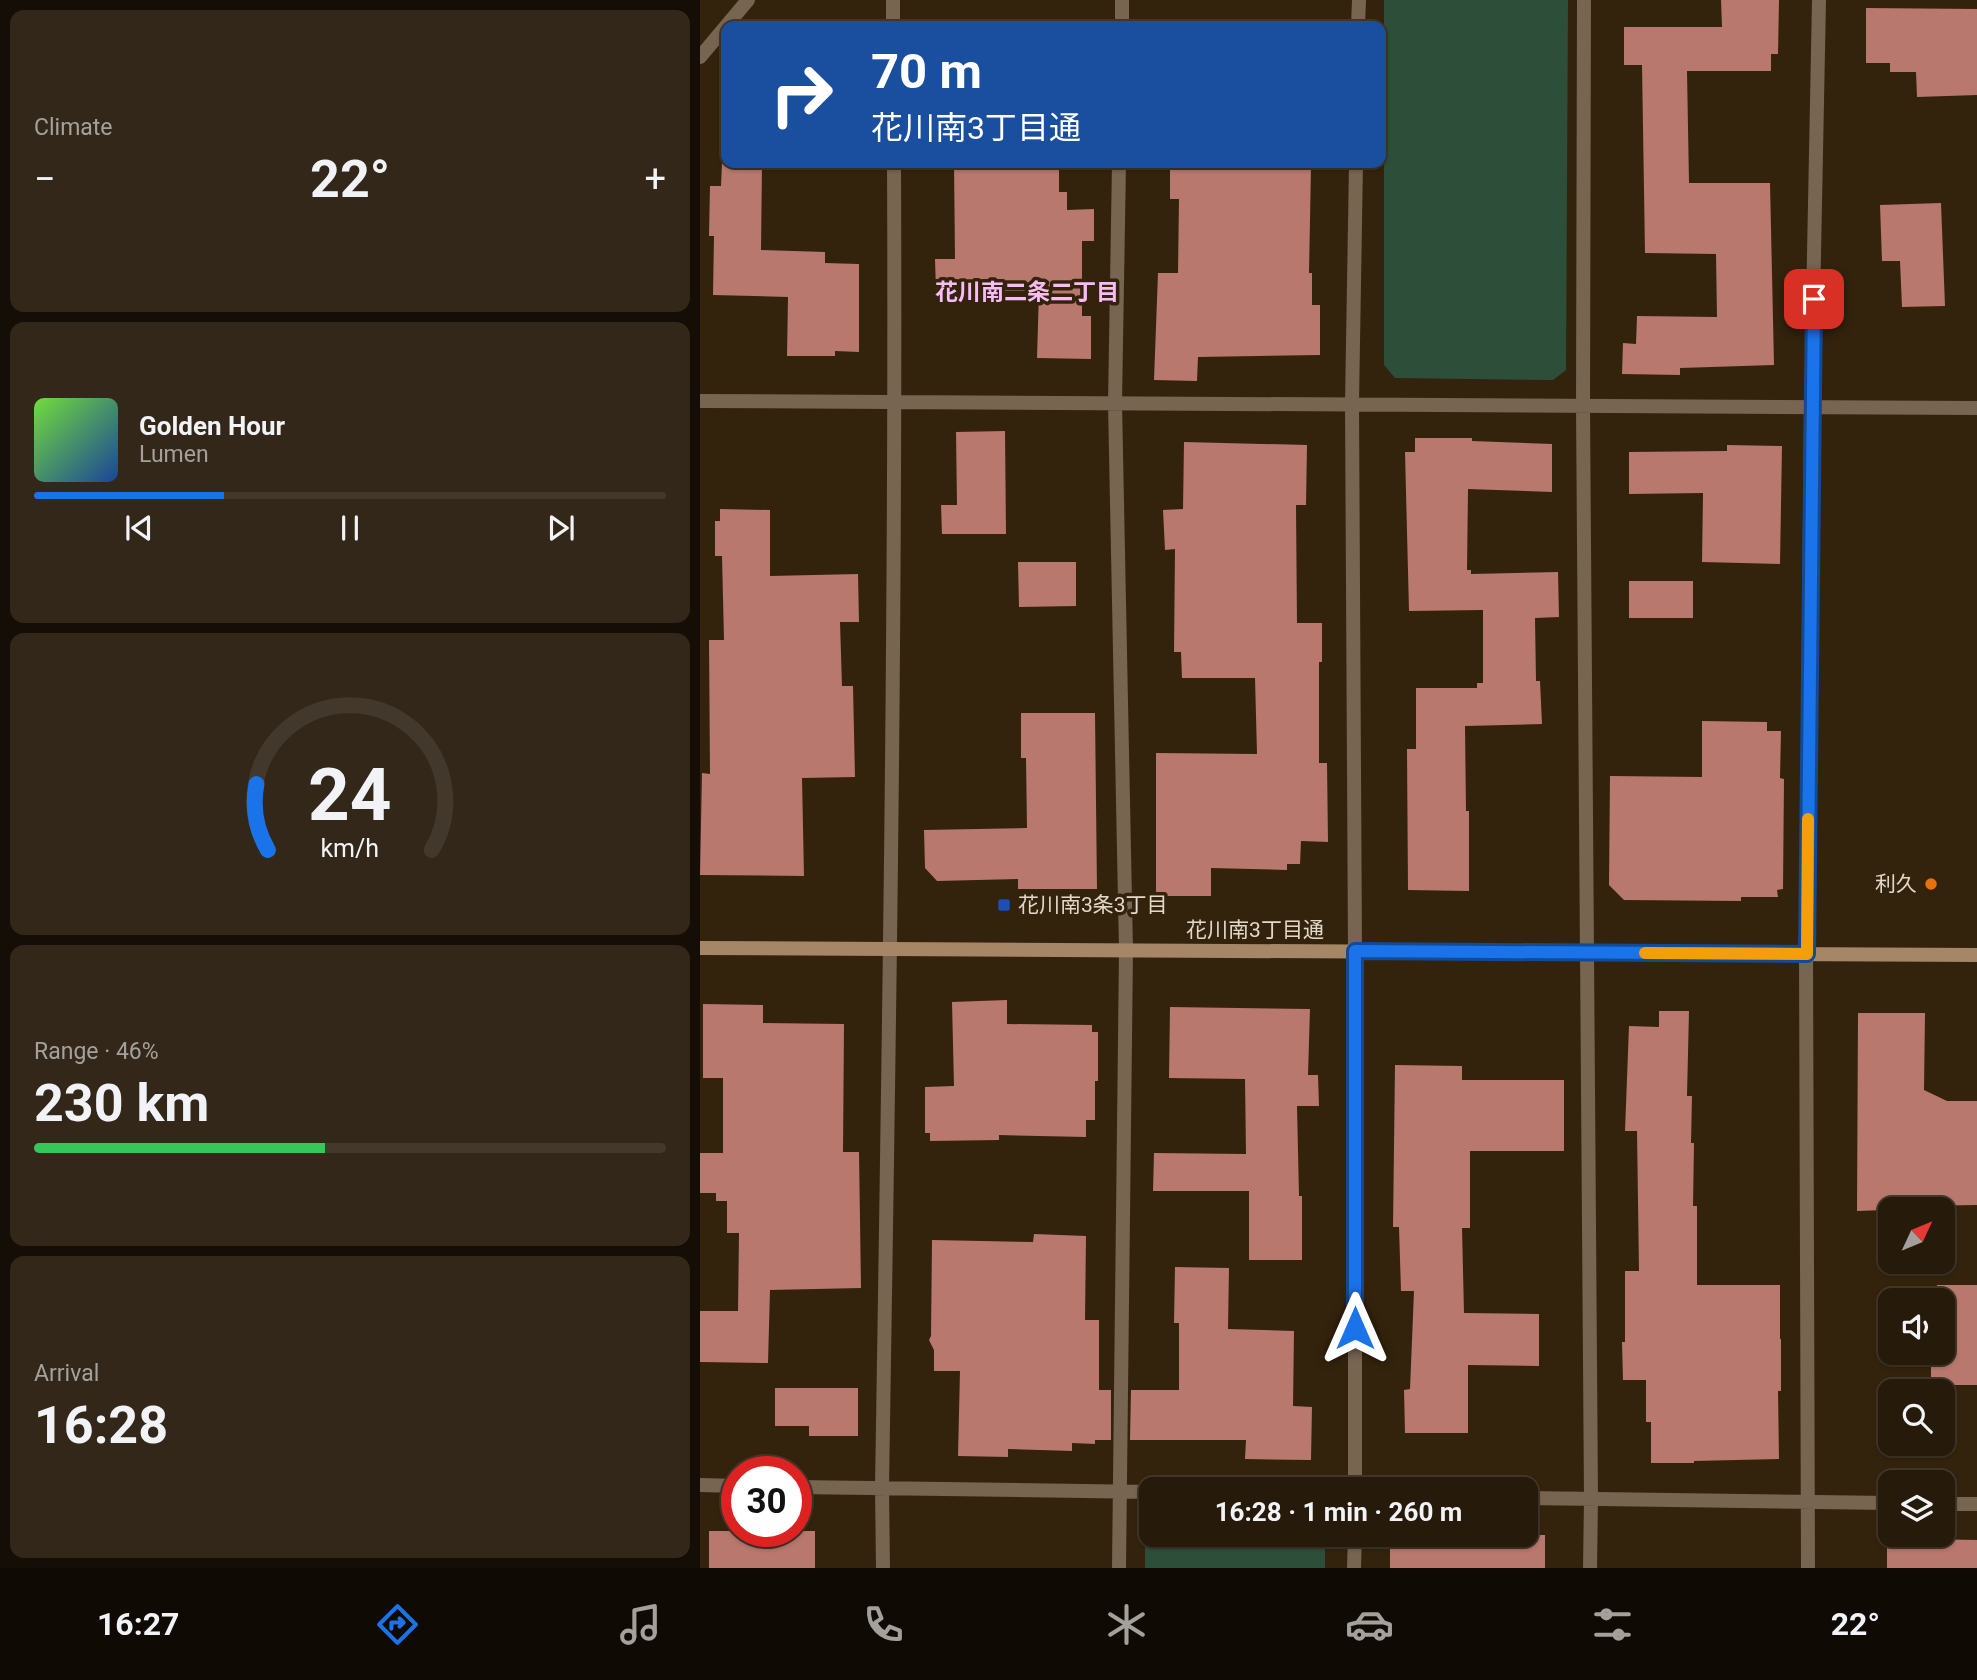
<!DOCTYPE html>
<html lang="en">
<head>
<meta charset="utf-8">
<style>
  body { margin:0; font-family:Roboto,"Noto Sans JP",sans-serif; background:#322718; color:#f1f3f6; height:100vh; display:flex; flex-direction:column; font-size:26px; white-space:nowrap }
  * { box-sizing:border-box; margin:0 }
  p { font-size:23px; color:#a4a19c }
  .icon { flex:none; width:38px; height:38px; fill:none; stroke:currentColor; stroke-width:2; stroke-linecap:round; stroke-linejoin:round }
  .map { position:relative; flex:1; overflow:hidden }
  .side { display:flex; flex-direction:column; gap:10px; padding:10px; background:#150e06; width:700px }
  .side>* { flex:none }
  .guide { position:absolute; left:21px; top:21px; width:665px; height:147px; border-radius:14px; box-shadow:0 2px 5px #0004,0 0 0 2px #42382b; background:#1a4fa0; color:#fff; overflow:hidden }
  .needle { width:46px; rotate:46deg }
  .fabs { position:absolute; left:1178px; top:1197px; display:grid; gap:14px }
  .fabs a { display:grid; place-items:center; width:77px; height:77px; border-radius:14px; background:#261a0a; box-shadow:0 2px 5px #0004,0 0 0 2px #42382b; font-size:35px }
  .speed { position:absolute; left:21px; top:1456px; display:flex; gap:14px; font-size:35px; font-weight:700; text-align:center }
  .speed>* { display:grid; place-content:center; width:91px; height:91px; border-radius:50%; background:#261a0a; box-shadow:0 2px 5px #0004,0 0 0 2px #42382b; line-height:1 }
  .speed .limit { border:10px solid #d22; background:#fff; color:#111 }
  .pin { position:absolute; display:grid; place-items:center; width:60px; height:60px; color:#fff; margin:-30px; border-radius:14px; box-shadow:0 4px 10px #0006 }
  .me { position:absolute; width:77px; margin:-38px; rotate:0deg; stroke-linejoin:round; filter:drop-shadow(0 0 5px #0008) }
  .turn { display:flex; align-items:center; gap:24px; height:147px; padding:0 35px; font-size:32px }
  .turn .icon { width:91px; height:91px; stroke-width:2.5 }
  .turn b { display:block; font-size:49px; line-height:60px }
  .big { font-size:52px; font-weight:700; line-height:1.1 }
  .side .card { flex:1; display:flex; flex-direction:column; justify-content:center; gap:10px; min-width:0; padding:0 24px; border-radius:14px; background:#322718 }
  .side .dial { align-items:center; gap:0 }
  .dial svg { height:182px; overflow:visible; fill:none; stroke:#42382b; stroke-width:7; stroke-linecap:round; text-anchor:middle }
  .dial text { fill:#f1f3f6; stroke:none }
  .song { display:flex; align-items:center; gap:21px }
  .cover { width:84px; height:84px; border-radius:10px; background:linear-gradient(135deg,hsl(100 70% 55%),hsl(220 70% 35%)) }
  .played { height:7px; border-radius:4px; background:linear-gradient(90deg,#1a73e8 30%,#42382b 30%) }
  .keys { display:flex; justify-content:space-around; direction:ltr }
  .heat { display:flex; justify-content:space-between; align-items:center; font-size:38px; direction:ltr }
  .charge { height:10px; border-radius:5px; background:linear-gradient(90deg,#34c759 46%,#42382b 0) }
  .trip { position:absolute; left:439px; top:1477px; width:399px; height:70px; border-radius:14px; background:#261a0a; box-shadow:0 2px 5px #0004,0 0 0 2px #42382b; font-weight:700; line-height:70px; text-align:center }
  .menu { display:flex; height:112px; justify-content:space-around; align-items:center; background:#0f0a04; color:#a4a19c }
  .menu .icon { width:49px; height:49px }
  .menu .active { color:#1a73e8 }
  .menu b { font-size:32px; color:#f1f3f6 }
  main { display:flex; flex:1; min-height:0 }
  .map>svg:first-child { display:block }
</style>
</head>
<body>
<main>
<section class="side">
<div class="card"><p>Climate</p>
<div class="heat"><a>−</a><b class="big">22°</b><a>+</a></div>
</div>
<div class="card">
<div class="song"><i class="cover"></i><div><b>Golden Hour</b><p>Lumen</p></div></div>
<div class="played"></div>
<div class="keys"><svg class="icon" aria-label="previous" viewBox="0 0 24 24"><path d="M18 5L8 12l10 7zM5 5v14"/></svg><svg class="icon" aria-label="pause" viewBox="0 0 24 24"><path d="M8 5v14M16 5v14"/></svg><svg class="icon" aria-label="next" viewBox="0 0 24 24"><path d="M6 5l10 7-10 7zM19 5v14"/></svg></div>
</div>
<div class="card dial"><svg viewBox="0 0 100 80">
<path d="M14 69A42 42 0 1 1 86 69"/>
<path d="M14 69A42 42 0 0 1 9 40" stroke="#1a73e8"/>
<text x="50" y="56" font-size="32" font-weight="700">24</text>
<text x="50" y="72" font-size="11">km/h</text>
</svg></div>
<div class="card"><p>Range · 46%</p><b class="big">230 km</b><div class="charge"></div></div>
<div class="card"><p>Arrival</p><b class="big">16:28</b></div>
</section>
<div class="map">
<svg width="1277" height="1568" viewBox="0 0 1277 1568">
  <rect width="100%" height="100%" fill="#33230d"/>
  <!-- green -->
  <path fill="#2d4f39" d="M684 0H868L866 370 853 380 695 378 684 365Z
    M451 1529 452 1535H623L625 1537V1568H445V1535Z"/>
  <!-- building -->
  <path fill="#b8786d" d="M1021 0H1079L1078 54H1071V71H987L989 183H1070L1074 365 980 368V375L922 374 923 343 936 344 937 316 1017 317 1016 254 945 253 942 65H924V27H1022Z
    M1166 8 1277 9V95L1217 97 1216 72H1190V63H1166Z
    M22 163H62L61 250 125 252V263L159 264V352L135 351V356H87L88 297 13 295 14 236H9L10 186H21Z
    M254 163H359V192H367V210L394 209V241H382V316H391V359L337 358 339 291H236L235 259H255Z
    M553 165 611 167 609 273H612V305H620V355L498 357 497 381 454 380 458 273H478L479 199H470V168L553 169Z
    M1241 203 1245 306 1202 307 1200 261H1182L1180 205Z
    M305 431 306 534H242L241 505H257L256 432Z
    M715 438H772V441L852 444V492L768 489 767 570H771V574L858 572 859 617 835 618 836 681H840L842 724 765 726 766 811H769V891L708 890 707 749H716V688H777V683H783V610L709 611 705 452H715Z
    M484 442 607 445 606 505H596L597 623H622V662H619V763H627L628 842 601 841 600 864H587V870L511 868V896H456V753L557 754 555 678H482L481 652H474L475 549 465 550 463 510 483 509Z
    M1027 445 1082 446 1080 564 1002 562 1003 493 929 494V452L1027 451Z
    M20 509 70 510V576L158 574 159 622H140L142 686H153L155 777 102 778 104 876 0 875 2 773 10 774 9 640H24L22 556H15V521H20Z
    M318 562H376V606L319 607Z
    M929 581H993V618H929Z
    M321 713H395L397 889H318V879L237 881 225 868 224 830 327 828 326 758H321Z
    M1002 721 1067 722V731H1081L1080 778 1084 779 1083 889 1077 890 1078 897H1041V901L924 900 909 885 910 776 1002 777Z
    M307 1000V1024L392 1025V1032H398V1081H395V1120H386V1137L299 1135V1140L230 1141V1133H225V1087L254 1086 252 1002Z
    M3 1004 63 1005V1023L144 1024 143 1152H159L161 1288 70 1290 68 1363 0 1362V1311H38L39 1233H27V1201H16V1193H0V1153H23V1078H3Z
    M470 1007 610 1009 608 1075H618L619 1106H597L599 1196H602V1260H549V1191H453L454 1153 546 1154 545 1079 469 1078Z
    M959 1011H989L987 1096H992L991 1143H994L993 1206H997V1285H1080V1339H1081V1391H1078L1079 1459 994 1461V1463H951V1422H946V1380H923L922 1342H925V1271H939L937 1131H925L929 1026 959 1027Z
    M1158 1013H1225L1224 1090 1247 1101H1277V1205L1213 1206V1209L1157 1211Z
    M695 1065 762 1066V1080H864V1151H770V1228H762L764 1313 839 1314V1366L768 1365V1433H705L704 1390 710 1389 714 1291H701L699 1227H693Z
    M334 1234 386 1236 385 1320H399V1390H411V1440H395V1444L372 1443V1451L308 1449V1457L258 1456 260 1371H234V1350L229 1340 231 1336 232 1240 333 1242Z
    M475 1267 529 1268 528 1329 594 1331 593 1406 612 1407 611 1460 545 1459 546 1440H430L431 1390H479V1323H474Z
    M1237 1285H1277V1385H1231V1353H1242V1300H1238Z
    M75 1388H158V1436H109V1426H75Z
    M9 1531H115V1568H9Z
    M815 1535H845V1568H690V1537Z
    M1187 1535 1222 1536V1539L1277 1540V1568H1187Z"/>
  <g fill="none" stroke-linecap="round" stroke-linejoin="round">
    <!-- street -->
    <path stroke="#776451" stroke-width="14" d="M193 0V26
      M884 0 883 406 891 1499 890 1568
      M422 26V0
      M658 26 659 0
      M0 57 48 0
      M419 163 415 403 426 950 419 1568
      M0 401 1277 408
      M0 1485 37 1486
      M96 1487 452 1492
      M655 1489V951L652 404 656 163
      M826 1498 1190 1503
      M1242 1504H1277
      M183 1568 182 1488C189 1046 196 605 194 163
      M654 1568 655 1535
      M1108 1568 1106 954 1111 407 1119 0"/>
    <!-- secondary -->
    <path stroke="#a58768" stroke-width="14" d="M0 948 1277 955"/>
  </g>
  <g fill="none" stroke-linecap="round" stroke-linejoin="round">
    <!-- route casing -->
    <g stroke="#114b97" stroke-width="18">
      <path id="route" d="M655 1328V951L1107 954 1114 299"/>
    </g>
    <!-- route -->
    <use href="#route" stroke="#1a73e8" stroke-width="12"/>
    <!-- slow -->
    <path stroke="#f59e0b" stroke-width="12" d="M945 953 1107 954 1108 819"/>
  </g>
  <!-- markers -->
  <circle fill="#e8710a" stroke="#33230d" stroke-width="2.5" cx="1231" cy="884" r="7"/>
  <rect fill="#1a4fb4" stroke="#33230d" stroke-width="2.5" x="297" y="898" width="14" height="14" rx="3.5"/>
  <g text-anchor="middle" stroke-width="7" stroke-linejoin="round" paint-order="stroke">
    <!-- poi labels -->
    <g font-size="21" fill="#e2d8ca" stroke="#33230d" text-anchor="end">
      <text x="1217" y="891">利久</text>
      <text x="318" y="912" text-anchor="start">花川南3条3丁目</text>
    </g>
    <!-- street labels -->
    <g font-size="21" fill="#e2d8ca" stroke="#33230d">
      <text x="555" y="937">花川南3丁目通</text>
    </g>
    <!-- neighbourhood labels -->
    <g font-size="23" font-weight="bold" fill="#f7bcf5" stroke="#33230d">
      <text x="327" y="300">花川南二条二丁目</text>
    </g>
  </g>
</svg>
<div class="fabs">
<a><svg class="needle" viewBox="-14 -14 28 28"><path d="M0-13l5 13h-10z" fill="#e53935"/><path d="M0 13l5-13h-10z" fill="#a4a19c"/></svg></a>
<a><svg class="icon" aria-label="sound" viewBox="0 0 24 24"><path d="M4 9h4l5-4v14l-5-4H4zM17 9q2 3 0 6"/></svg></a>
<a><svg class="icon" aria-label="search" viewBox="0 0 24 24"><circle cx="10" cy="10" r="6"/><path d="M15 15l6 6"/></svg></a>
<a><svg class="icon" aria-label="layers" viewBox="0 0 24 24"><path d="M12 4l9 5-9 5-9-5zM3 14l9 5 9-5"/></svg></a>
</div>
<div class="speed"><div class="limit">30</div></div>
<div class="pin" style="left:1114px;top:299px;background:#d93025"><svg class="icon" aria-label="arrive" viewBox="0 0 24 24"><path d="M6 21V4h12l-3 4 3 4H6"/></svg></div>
<svg class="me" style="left:655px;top:1328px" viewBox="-20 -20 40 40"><path d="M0-17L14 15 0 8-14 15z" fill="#1a73e8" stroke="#fff" stroke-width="4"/></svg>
<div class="trip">16:28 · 1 min · 260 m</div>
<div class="guide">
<div class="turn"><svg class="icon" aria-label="right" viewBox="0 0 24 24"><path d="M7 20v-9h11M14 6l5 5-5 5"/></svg><div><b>70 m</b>花川南3丁目通</div></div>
</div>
</div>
</main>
<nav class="menu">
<b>16:27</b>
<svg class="icon active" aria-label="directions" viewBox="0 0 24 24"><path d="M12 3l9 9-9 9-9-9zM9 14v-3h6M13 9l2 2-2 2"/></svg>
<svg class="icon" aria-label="music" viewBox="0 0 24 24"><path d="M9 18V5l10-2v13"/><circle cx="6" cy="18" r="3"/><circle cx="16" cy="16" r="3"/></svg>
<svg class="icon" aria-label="phone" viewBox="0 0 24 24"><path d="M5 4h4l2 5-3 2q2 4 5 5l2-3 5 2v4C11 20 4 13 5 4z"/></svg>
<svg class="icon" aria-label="climate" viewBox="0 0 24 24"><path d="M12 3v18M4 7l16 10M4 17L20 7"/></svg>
<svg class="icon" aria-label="car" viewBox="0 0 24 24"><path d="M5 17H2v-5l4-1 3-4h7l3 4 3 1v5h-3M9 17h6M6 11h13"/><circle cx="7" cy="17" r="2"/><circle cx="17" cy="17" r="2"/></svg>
<svg class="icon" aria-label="filters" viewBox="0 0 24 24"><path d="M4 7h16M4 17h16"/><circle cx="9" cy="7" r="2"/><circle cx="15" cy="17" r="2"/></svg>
<b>22°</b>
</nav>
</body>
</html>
